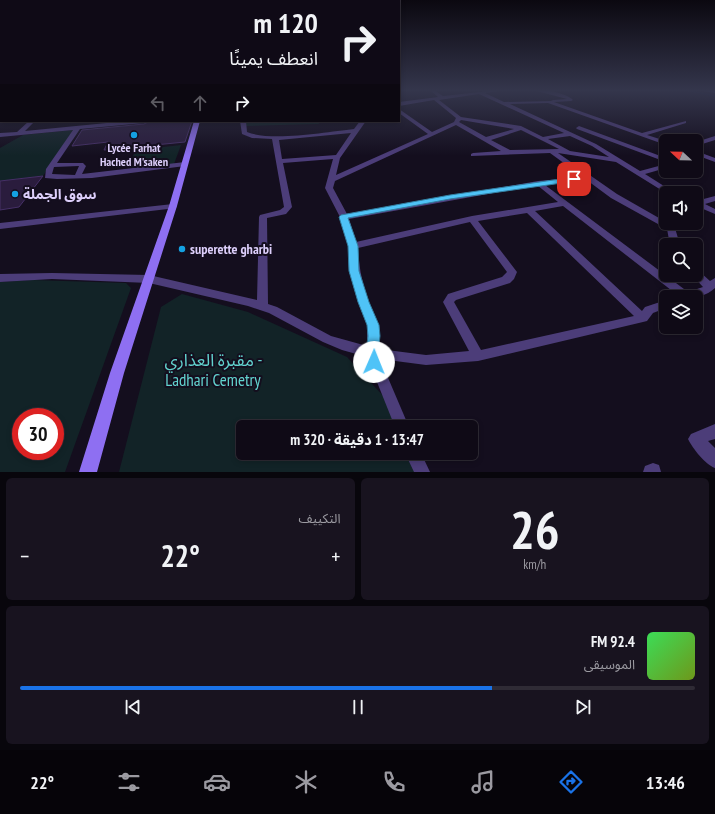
<!DOCTYPE html>
<html lang="ar">
<head>
<meta charset="utf-8">
<style>
  body { margin:0; font-family:"PT Sans Narrow","Noto Sans Arabic",sans-serif; background:#18131f; color:#f1f3f6; direction:rtl; height:100vh; display:flex; flex-direction:column; font-size:15px; white-space:nowrap }
  * { box-sizing:border-box; margin:0 }
  p { font-size:13px; color:#9b9aa1 }
  .icon { flex:none; width:22px; height:22px; fill:none; stroke:currentColor; stroke-width:2; stroke-linecap:round; stroke-linejoin:round }
  .map { position:relative; height:472px; overflow:hidden; direction:ltr }
  .panel { display:flex; flex-direction:column; gap:6px; padding:6px; background:#08060c; flex:1 }
  .panel>* { flex:none }
  .banner { position:absolute; left:0px; top:0px; width:400px; height:122px; box-shadow:0 2px 6px #0003,0 0 0 1px #2f2b35; direction:rtl; background:#0f0a16; color:#f1f3f6; overflow:hidden }
  .needle { width:26px; rotate:292deg }
  .controls { position:absolute; left:659px; top:134px; display:grid; gap:8px }
  .controls a { display:grid; place-items:center; width:44px; height:44px; border-radius:6px; background:#0f0a16; box-shadow:0 2px 6px #0003,0 0 0 1px #2f2b35; font-size:20px }
  .speed { position:absolute; left:12px; top:408px; display:flex; gap:8px; font-size:20px; font-weight:700; text-align:center }
  .speed>* { display:grid; place-content:center; width:52px; height:52px; border-radius:50%; background:#0f0a16; box-shadow:0 2px 6px #0003,0 0 0 1px #2f2b35; line-height:1 }
  .speed .limit { border:6px solid #d22; background:#fff; color:#111 }
  .pin { position:absolute; display:grid; place-items:center; width:34px; height:34px; color:#fff; margin:-17px; border-radius:8px; box-shadow:0 2px 6px #0006 }
  .me { position:absolute; width:44px; margin:-22px; rotate:1deg; stroke-linejoin:round; filter:drop-shadow(0 0 3px #0008) }
  .turn { display:flex; align-items:center; gap:14px; height:84px; padding:0 16px; font-size:18px }
  .turn .icon { width:52px; height:52px; stroke-width:2.5 }
  .turn b { display:block; font-size:28px; line-height:34px }
  .lanes { display:flex; align-items:center; height:38px; padding:0 16px; background:#0003; justify-content:center; gap:20px; direction:ltr }
  .lanes .off { opacity:.35 }
  .big { font-size:30px; font-weight:700; line-height:1.1 }
  .panel .card { flex:1; display:flex; flex-direction:column; justify-content:center; gap:6px; min-width:0; padding:0 14px; border-radius:6px; background:#18131f }
  .panel .dial { align-items:center; gap:0 }
  .dial b { font-size:52px; line-height:1 }
  .song { display:flex; align-items:center; gap:12px }
  .cover { width:48px; height:48px; border-radius:6px; background:linear-gradient(135deg,hsl(130 70% 55%),hsl(80 70% 35%)) }
  .played { height:4px; border-radius:2px; background:linear-gradient(90deg,#1a73e8 70%,#2f2b35 70%) }
  .keys { display:flex; justify-content:space-around; direction:ltr }
  .heat { display:flex; justify-content:space-between; align-items:center; font-size:22px; direction:ltr }
  .panel .tiles { flex:1; display:grid; gap:6px; grid-template-columns:1fr 1fr }
  .card:last-child { grid-column:span 2 }
  .trip { position:absolute; left:236px; top:420px; width:242px; height:40px; border-radius:6px; background:#0f0a16; box-shadow:0 2px 6px #0003,0 0 0 1px #2f2b35; font-weight:700; line-height:40px; text-align:center; direction:rtl }
  .menu { display:flex; height:64px; justify-content:space-around; align-items:center; background:#060409; color:#9b9aa1 }
  .menu .icon { width:28px; height:28px }
  .menu .selected { color:#1a73e8 }
  .menu b { font-size:18px; color:#f1f3f6 }
  .map>svg:first-child { display:block }
</style>
</head>
<body>
<div class="map">
<svg width="715" height="472" viewBox="0 0 715 472">
  <rect width="100%" height="100%" fill="#140e1e"/>
  <!-- green -->
  <path fill="#122327" fill-rule="evenodd" d="M246 121H318L319 124 245 126Z
    M73 130 43 176 0 181V148L23 135Z
    M181 145 174 164 127 168 136 150Z
    M33 280 126 283 131 288 65 472H0V282ZM21 417H55V451H21Z
    M182 294 248 312 347 357 387 400 398 427H243V453H409L417 472H119L161 307Z"/>
  <g fill="none" stroke-linecap="round" stroke-linejoin="round">
    <!-- stream -->
    <path stroke="#0d1438" stroke-width="1.5" d="M686 90 715 96"/>
  </g>
  <!-- building -->
  <path fill="#2a1c3d" stroke="#463067" d="M155 121H192L185 142 104 150 108 142 72 146 82 130 144 124 148 122Z
    M43 176 19 207 0 210V181Z"/>
  <g fill="none" stroke-linecap="round" stroke-linejoin="round">
    <!-- street -->
    <path fill="#4c3d79" fill-rule="evenodd" d="M430 90H434L443 96 498 90V91L485 93 504 102 551 101 553 100 567 99 533 90C542 89 567 93 573 100L571 101 554 102 642 133 686 121V123L647 135 666 141V145L548 103 510 104 596 144 640 171 666 164V168L645 174 675 193H666L616 162 558 153 617 194 666 222V223H677L675 228 680 245H670L667 229 611 198 588 181 545 185 688 292 703 287 692 275H696V271L700 272 710 281 715 278V288C704 298 694 297 680 297L563 206 535 211 642 311 645 307 666 300V308L653 313 647 321 643 322 478 361 426 365 380 359 409 427H395L367 357 342 350 323 342 269 313 248 306 149 283 52 279 0 282V274L52 273 149 275 257 300 259 217 260 215 280 210 284 207 272 139 252 138 242 134 240 121H246L247 132C272 142 326 132 354 129L360 121H366L340 158 336 175 428 134 399 113V109L432 132 454 122 456 118 434 100 399 106V102L438 97ZM479 94 564 133 543 137 521 126 461 117 439 100ZM461 120 514 129 486 137 459 122ZM456 125 501 151 473 153 471 154V156L550 153 583 177 538 181 347 214 333 188 335 181ZM521 130 559 149 510 150 491 140ZM351 133 336 155 282 159 279 140ZM570 136 592 146 609 157 570 151 548 139ZM333 159 325 188 340 217 348 246 349 271 358 302 367 325V346L331 336 277 307 268 304 267 218 286 214 292 207 283 163ZM537 185 558 202 472 216 356 242 349 219ZM527 213 634 316 481 350 454 302 456 300 510 283 514 279 517 272 478 221ZM470 222 507 272 502 277 448 294 443 302 469 351 426 355 379 349C381 324 375 322 368 300 362 281 359 268 358 248Z
      M699 90 715 91V93Z
      M0 94H1V96H0Z
      M1 112V116L0 117V113Z
      M29 121H35L25 131 127 121H147L144 123 80 129 57 163H83L86 166 82 174 185 162 188 164 185 166 92 178 57 179 45 178 46 169 73 130 0 137V133L17 132ZM79 166 75 175 52 174 54 167Z
      M579 126 666 158V162L577 129 576 128Z
      M715 136V140L696 146V142Z
      M696 151 715 158V162L696 155Z
      M715 196V201L705 204 715 209V214L696 206V201Z
      M173 204H176L177 206 176 208 0 229V223Z
      M715 424V439L708 441 715 448V468C705 464 693 449 688 439L691 434Z
      M405 453H421L430 472H414Z
      M653 463 659 465 661 472H643L645 466Z"/>
    <!-- secondary -->
    <path fill="#8e6ff2" fill-rule="evenodd" d="M0 90H1V94H0Z
      M194 121H200L177 206 124 373 97 472H79L110 373 169 206Z"/>
  </g>
  <!-- sky -->
  <linearGradient id="sky" x2="0" y2="1"><stop stop-color="#0b0810"/><stop offset="0.58" stop-color="#34364c"/><stop offset="1" stop-color="#34364c" stop-opacity="0"/></linearGradient>
  <rect width="715" height="156" fill="url(#sky)"/>
  <!-- route -->
  <path fill="#4fc3f7" stroke="#337fa1" d="M574 177 577 179 576 181 450 199 348 218 358 246 359 271 369 302 379 325 380 336 378 353 380 362 378 365 374 367 369 365 366 353 368 336 367 325 358 302 349 271 348 246 339 217 341 215 450 195Z"/>
  <!-- markers -->
  <g fill="#14a1e2" stroke="#140e1e" stroke-width="1.5">
    <circle cx="134" cy="135" r="4"/>
    <circle cx="15" cy="194" r="4"/>
    <circle cx="182" cy="249" r="4"/>
  </g>
  <g text-anchor="middle" stroke-width="4" stroke-linejoin="round" paint-order="stroke">
    <!-- far-poi labels -->
    <g font-size="12" font-weight="bold" fill="#ddcffb" stroke="#140e1e">
      <text x="134" y="152">Lycée Farhat<tspan x="134" dy="14">Hached M'saken</tspan></text>
    </g>
    <!-- poi labels -->
    <g font-size="14" font-weight="bold" fill="#ddcffb" stroke="#140e1e" text-anchor="start">
      <text x="23" y="199">سوق الجملة</text>
      <text x="190" y="254">superette gharbi</text>
    </g>
    <!-- near-park labels -->
    <g font-size="17" fill="#62d3cf" stroke="#140e1e">
      <text x="213" y="366">مقبرة العذاري -<tspan x="213" dy="20">Ladhari Cemetry</tspan></text>
    </g>
  </g>
</svg>
<div class="controls">
<a><svg class="needle" viewBox="-14 -14 28 28"><path d="M0-13l5 13h-10z" fill="#e53935"/><path d="M0 13l5-13h-10z" fill="#9b9aa1"/></svg></a>
<a><svg class="icon" aria-label="sound" viewBox="0 0 24 24"><path d="M4 9h4l5-4v14l-5-4H4zM17 9q2 3 0 6"/></svg></a>
<a><svg class="icon" aria-label="search" viewBox="0 0 24 24"><circle cx="10" cy="10" r="6"/><path d="M15 15l6 6"/></svg></a>
<a><svg class="icon" aria-label="layers" viewBox="0 0 24 24"><path d="M12 4l9 5-9 5-9-5zM3 14l9 5 9-5"/></svg></a>
</div>
<div class="speed"><div class="limit">30</div></div>
<div class="pin" style="left:574px;top:179px;background:#d93025"><svg class="icon" aria-label="arrive" viewBox="0 0 24 24"><path d="M6 21V4h12l-3 4 3 4H6"/></svg></div>
<svg class="me" style="left:374px;top:362px" viewBox="-20 -20 40 40"><circle r="19" fill="#fff"/><path d="M0-13L10 11 0 6-10 11z" fill="#4fc3f7"/></svg>
<div class="trip">13:47 · 1 دقيقة · 320 m</div>
<div class="banner">
<div class="turn"><svg class="icon" aria-label="right" viewBox="0 0 24 24"><path d="M7 20v-9h11M14 6l5 5-5 5"/></svg><div><b>120 m</b>انعطف يمينًا</div></div>
<div class="lanes"><svg class="icon off" aria-label="left" viewBox="0 0 24 24"><path d="M17 20v-9H6M10 6l-5 5 5 5"/></svg><svg class="icon off" aria-label="ahead" viewBox="0 0 24 24"><path d="M12 20V5M6 11l6-6 6 6"/></svg><svg class="icon" aria-label="right" viewBox="0 0 24 24"><path d="M7 20v-9h11M14 6l5 5-5 5"/></svg></div>
</div>
</div>
<section class="panel">
<div class="tiles">
<div class="card dial"><b>26</b><p>km/h</p></div>
<div class="card"><p>التكييف</p>
<div class="heat"><a>−</a><b class="big">22°</b><a>+</a></div>
</div>
<div class="card">
<div class="song"><i class="cover"></i><div><b>92.4 FM</b><p>الموسيقى</p></div></div>
<div class="played"></div>
<div class="keys"><svg class="icon" aria-label="previous" viewBox="0 0 24 24"><path d="M18 5L8 12l10 7zM5 5v14"/></svg><svg class="icon" aria-label="pause" viewBox="0 0 24 24"><path d="M8 5v14M16 5v14"/></svg><svg class="icon" aria-label="next" viewBox="0 0 24 24"><path d="M6 5l10 7-10 7zM19 5v14"/></svg></div>
</div>
</div>
</section>
<nav class="menu">
<b>13:46</b>
<svg class="icon selected" aria-label="directions" viewBox="0 0 24 24"><path d="M12 3l9 9-9 9-9-9zM9 14v-3h6M13 9l2 2-2 2"/></svg>
<svg class="icon" aria-label="music" viewBox="0 0 24 24"><path d="M9 18V5l10-2v13"/><circle cx="6" cy="18" r="3"/><circle cx="16" cy="16" r="3"/></svg>
<svg class="icon" aria-label="phone" viewBox="0 0 24 24"><path d="M5 4h4l2 5-3 2q2 4 5 5l2-3 5 2v4C11 20 4 13 5 4z"/></svg>
<svg class="icon" aria-label="climate" viewBox="0 0 24 24"><path d="M12 3v18M4 7l16 10M4 17L20 7"/></svg>
<svg class="icon" aria-label="car" viewBox="0 0 24 24"><path d="M5 17H2v-5l4-1 3-4h7l3 4 3 1v5h-3M9 17h6M6 11h13"/><circle cx="7" cy="17" r="2"/><circle cx="17" cy="17" r="2"/></svg>
<svg class="icon" aria-label="filters" viewBox="0 0 24 24"><path d="M4 7h16M4 17h16"/><circle cx="9" cy="7" r="2"/><circle cx="15" cy="17" r="2"/></svg>
<b>22°</b>
</nav>
</body>
</html>
